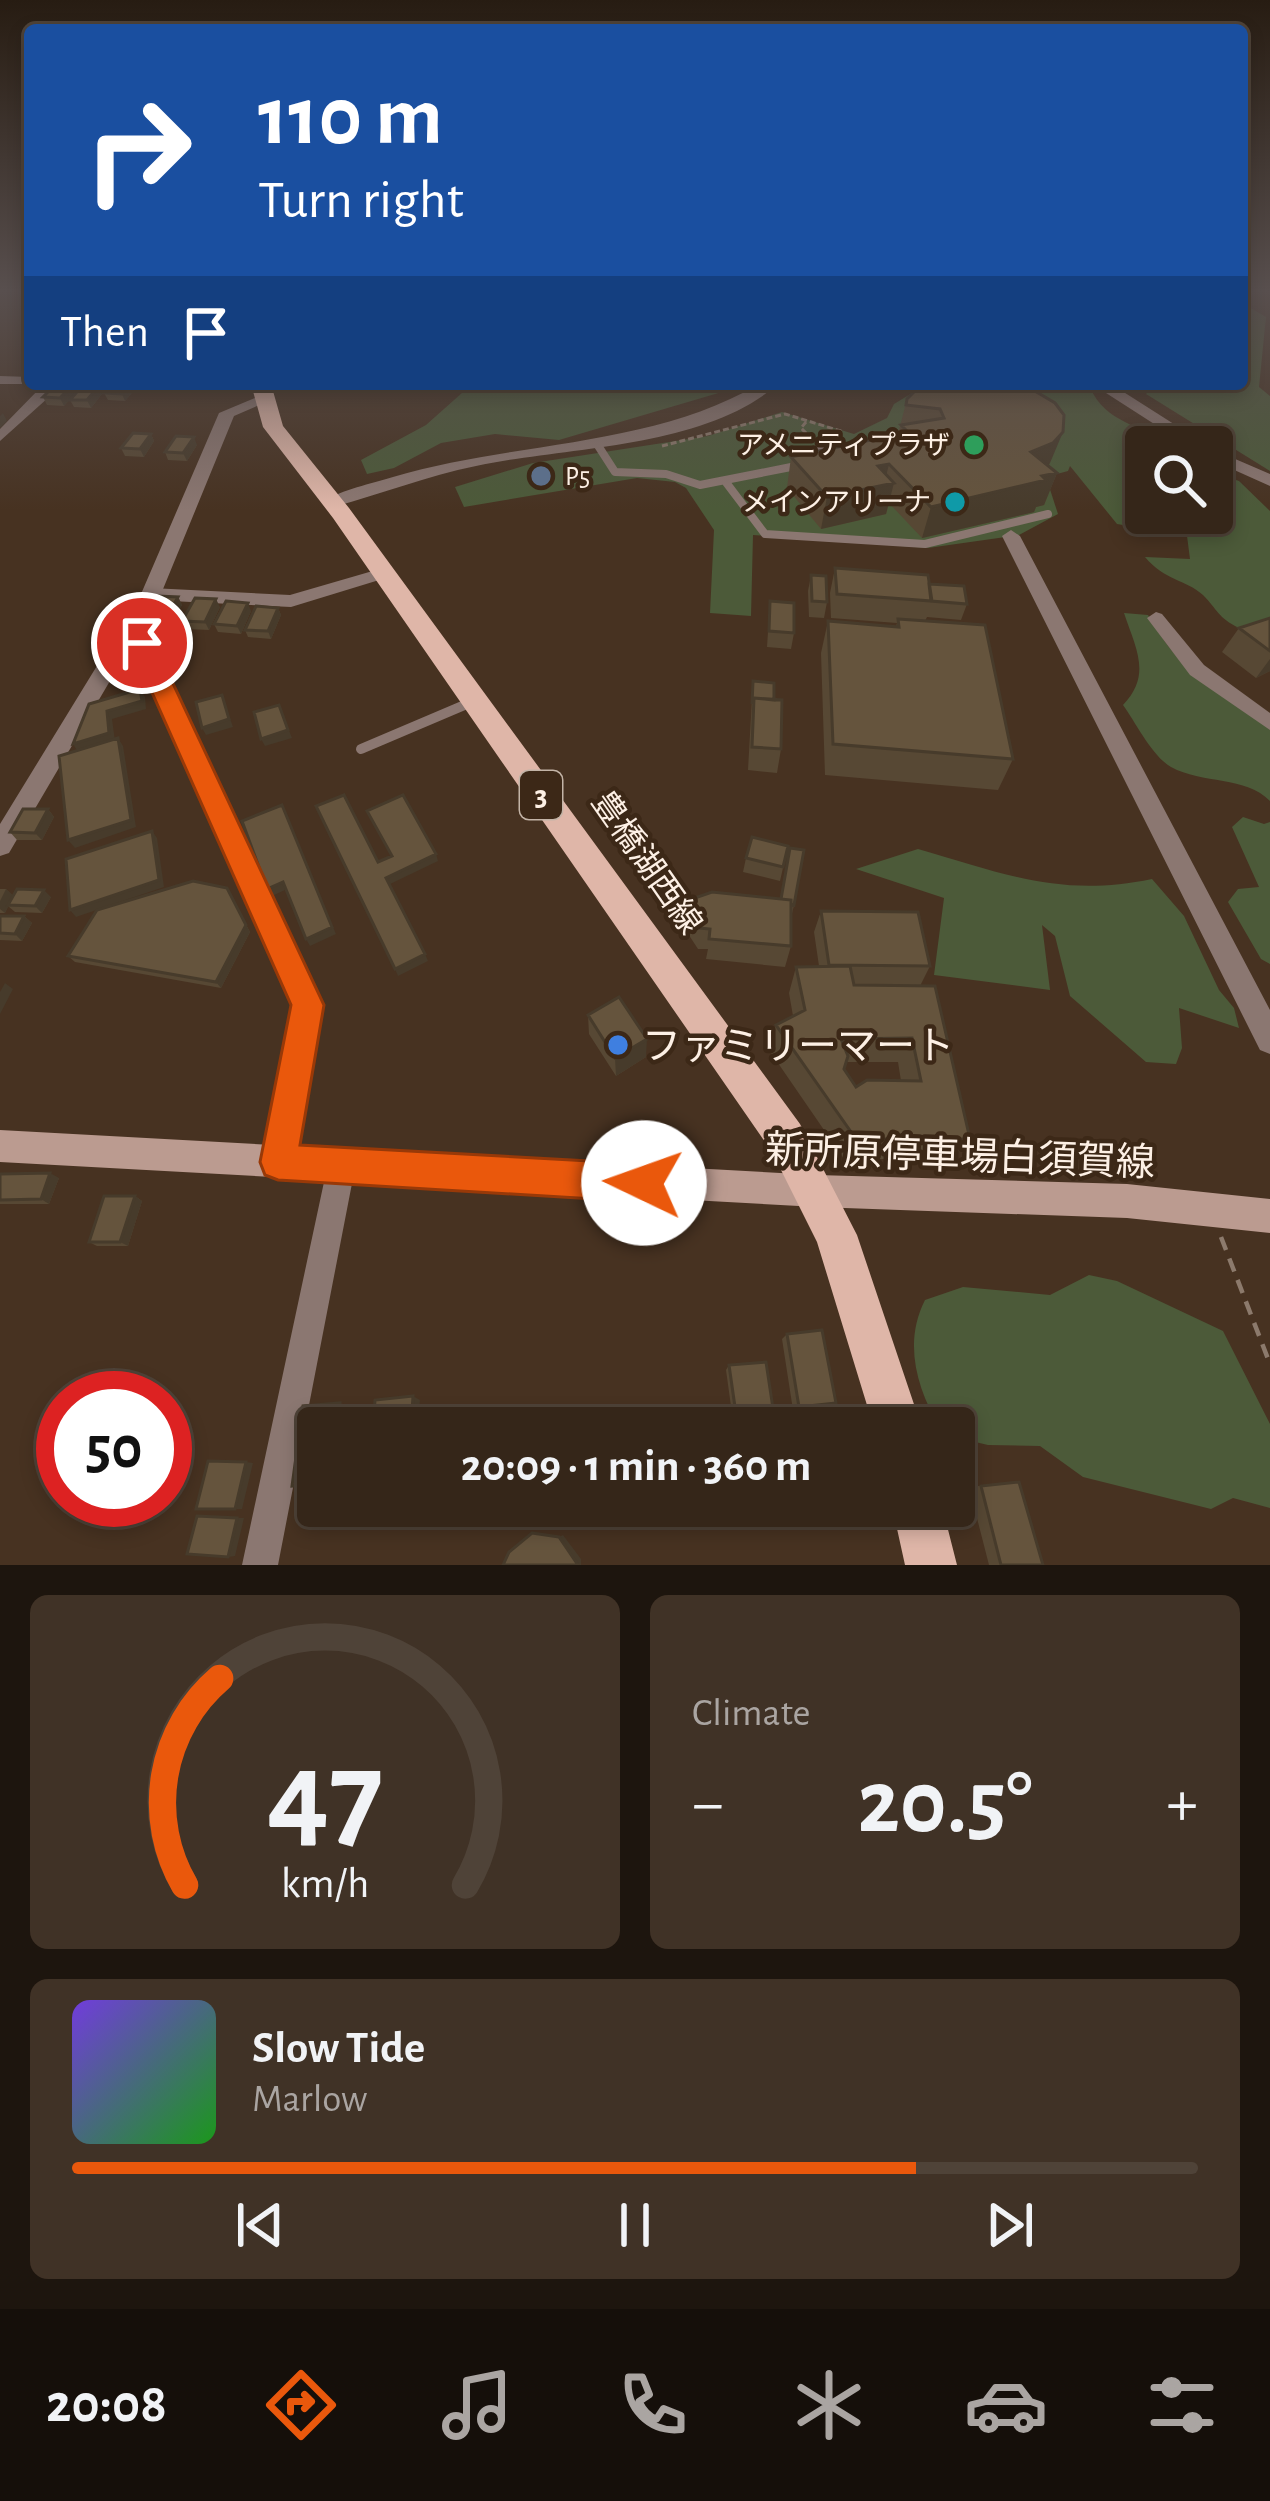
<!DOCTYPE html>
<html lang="en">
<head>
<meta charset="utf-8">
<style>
  body { margin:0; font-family:"Alegreya Sans","Noto Sans JP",sans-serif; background:#403226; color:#f1f3f6; height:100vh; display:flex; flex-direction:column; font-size:45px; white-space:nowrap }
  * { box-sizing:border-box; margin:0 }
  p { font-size:39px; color:#aaa5a2 }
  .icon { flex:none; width:66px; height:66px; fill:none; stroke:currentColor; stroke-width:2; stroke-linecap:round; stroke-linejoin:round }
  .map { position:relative; height:1565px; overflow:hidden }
  .sheet { display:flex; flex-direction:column; gap:30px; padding:30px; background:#1d150e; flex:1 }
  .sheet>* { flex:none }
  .banner { position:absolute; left:24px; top:24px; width:1224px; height:366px; border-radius:12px; box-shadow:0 6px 18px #0003,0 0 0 3px #4f4338; background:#1a4fa0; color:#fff; overflow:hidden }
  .fabs { position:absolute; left:1125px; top:426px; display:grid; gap:24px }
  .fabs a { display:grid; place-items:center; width:108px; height:108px; border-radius:12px; background:#352619; box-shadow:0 6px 18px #0003,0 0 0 3px #4f4338; font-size:60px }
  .speed { position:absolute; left:36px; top:1371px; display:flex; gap:24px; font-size:60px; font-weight:700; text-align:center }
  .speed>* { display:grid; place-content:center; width:156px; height:156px; border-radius:50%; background:#352619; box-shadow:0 6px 18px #0003,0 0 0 3px #4f4338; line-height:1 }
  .speed .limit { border:18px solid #d22; background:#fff; color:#111 }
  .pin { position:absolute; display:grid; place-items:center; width:102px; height:102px; color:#fff; margin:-51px; border:6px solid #fff; border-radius:50%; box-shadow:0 3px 12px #0007 }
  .me { position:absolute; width:132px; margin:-66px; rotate:273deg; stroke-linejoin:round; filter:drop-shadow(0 0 9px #0008) }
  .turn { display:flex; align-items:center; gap:42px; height:252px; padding:0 36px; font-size:54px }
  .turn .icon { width:156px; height:156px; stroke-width:2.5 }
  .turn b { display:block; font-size:84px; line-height:102px }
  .then { display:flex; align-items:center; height:114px; padding:0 36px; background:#0003; gap:24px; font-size:45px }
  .big { font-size:90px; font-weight:700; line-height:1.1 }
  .sheet .card { flex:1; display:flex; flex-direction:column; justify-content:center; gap:18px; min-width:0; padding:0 42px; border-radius:18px; background:#403226 }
  .sheet .dial { align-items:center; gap:0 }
  .dial svg { height:312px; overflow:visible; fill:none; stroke:#4f4338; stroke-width:7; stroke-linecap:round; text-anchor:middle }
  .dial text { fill:#f1f3f6; stroke:none }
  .song { display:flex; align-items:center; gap:36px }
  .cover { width:144px; height:144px; border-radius:18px; background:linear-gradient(135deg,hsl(260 70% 55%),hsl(120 70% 35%)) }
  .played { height:12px; border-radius:6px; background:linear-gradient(90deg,#ea580c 75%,#4f4338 75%) }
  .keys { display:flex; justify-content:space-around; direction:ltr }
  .heat { display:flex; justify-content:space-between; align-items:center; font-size:66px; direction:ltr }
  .sheet .tiles { flex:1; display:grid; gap:30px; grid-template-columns:1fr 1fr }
  .card:last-child { grid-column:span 2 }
  .trip { position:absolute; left:297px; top:1407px; width:678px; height:120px; border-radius:12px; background:#352619; box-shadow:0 6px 18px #0003,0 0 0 3px #4f4338; font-weight:700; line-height:120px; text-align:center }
  .dock { display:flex; height:192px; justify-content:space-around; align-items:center; background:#150f0a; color:#aaa5a2 }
  .dock .icon { width:84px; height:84px }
  .dock .selected { color:#ea580c }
  .dock b { font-size:54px; color:#f1f3f6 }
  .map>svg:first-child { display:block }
</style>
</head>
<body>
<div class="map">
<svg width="1270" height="1565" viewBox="0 0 1270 1565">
  <rect width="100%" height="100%" fill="#473221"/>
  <!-- green -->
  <path fill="#4c5a39" d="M1242 303 1266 317 1259 387 1270 396V471L1146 394 1156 384H1242Z
    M472 384H749L559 440 495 434 441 443 394 468 367 474 361 460 426 425Z
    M918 384 1090 387C1105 424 1143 424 1170 447H1146V513H1212V472L1239 481 1270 511V619L1239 628C1217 617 1218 610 1203 595 1185 579 1165 581 1145 557L1190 559 1187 536 1117 524 1070 466 1068 471 1046 477 1058 514 1019 535 928 548 753 535 751 616 710 613 714 530 686 488 675 482 637 478 464 507 455 487 533 463 708 436 782 412 854 434 887 418 894 404 922 387Z
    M1124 613 1148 615C1184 678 1214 688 1270 728V801C1246 776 1202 784 1171 767 1152 756 1136 723 1123 705 1152 675 1136 649 1124 613Z
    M1243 817 1264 824 1270 822V964L1261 959 1228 902 1238 889 1259 887 1232 827Z
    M918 849C1005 874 1061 898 1152 879L1184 916 1219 990 1234 1008 1239 1028 1179 1008 1182 1048 1176 1064 1146 1062 1070 996 1055 936 1042 925 1050 990 934 975 944 898 856 869Z
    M1089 1275 1117 1281 1223 1331 1270 1424V1508L1233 1498 1211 1509 1083 1477 1040 1446 988 1445 954 1437V1428H940C917 1389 903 1343 925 1300L963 1287 1050 1295Z"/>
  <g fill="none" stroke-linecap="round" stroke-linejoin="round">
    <!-- path-far1 -->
    <path stroke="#8c7a6c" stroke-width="3" stroke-dasharray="6 3" stroke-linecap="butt" d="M806 422 801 428 810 437
      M662 446 785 414 844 432"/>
    <!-- path -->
    <path stroke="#8c7a6c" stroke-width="4.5" stroke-dasharray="14 9" stroke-linecap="butt" d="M1221 1237 1270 1364"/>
    <!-- service-far2 -->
    <path stroke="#8b7771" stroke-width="6" d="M596 442 599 447
      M821 447H843"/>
    <!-- service-far1 -->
    <path stroke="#8b7771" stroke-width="8" d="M597 444 615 472 666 474 700 485 801 465
      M817 459 821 447 842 445 847 454
      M725 481 765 534 925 544 1048 514"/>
    <!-- service -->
    <path stroke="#8b7771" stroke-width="10" d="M361 749 474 701"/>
    <!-- minor -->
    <path fill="#8b7771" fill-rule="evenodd" d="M0 376 30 377V384H34H0Z
      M44 384H119L112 388H59L0 441V429Z
      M383 568 392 573 389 577 291 607 151 600 142 594 151 588 290 595Z
      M1156 612 1162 614 1204 665 1270 713V730L1190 675 1147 618Z
      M127 630 148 639 158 654 320 1005 292 1162 288 1172 278 1176 268 1172 264 1162 294 1005 140 655 118 636Z
      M341 1154 351 1158 355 1168 278 1565H242L327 1168 331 1158Z"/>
    <!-- tertiary -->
    <path fill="#8b7771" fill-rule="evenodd" d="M759 384H778C703 449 569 446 476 466 427 476 381 494 333 507L324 502C342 489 371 484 393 477 513 441 650 448 759 384Z
      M1092 384H1111L1210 447H1190Z
      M257 397 271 400 234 416 161 594 9 853 0 856V824L141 594 219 413Z
      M1212 449 1270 474V486L1212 460Z
      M1011 530 1020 536 1270 1010V1054L1260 1050 1002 536Z"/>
    <!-- secondary -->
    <path fill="#bb9b90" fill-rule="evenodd" d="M0 1130 817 1175 1127 1184 1270 1199V1233L1127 1218 817 1207 0 1162Z"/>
    <!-- primary -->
    <path fill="#dfb6a8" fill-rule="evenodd" d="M251 384H271L283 426 349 508 800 1124 857 1235 922 1428H874L817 1242 772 1152 333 518 263 427Z
      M892 1506H942L957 1565H905Z"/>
  </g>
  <!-- wall -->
  <path fill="#574834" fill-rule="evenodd" d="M922 384 1050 463 1048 466 1057 473 1044 505 1036 507 1034 512 922 538 889 503 886 514 821 529 787 488 791 457 898 434 907 399Z
    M72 385 76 392 64 406 47 405 43 397Z
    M136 388 125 401 108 400 104 393Z
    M102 394 91 408 74 407 70 400Z
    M151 434 154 441 144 457 125 456 121 448Z
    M197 445 187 461 168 460 165 452Z
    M835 568 929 584 967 604 961 620 927 617 925 621 1013 759 998 790 825 775 821 653 828 621 896 627 897 623 831 618 830 593Z
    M811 575 827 602 824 618 809 617 808 591Z
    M178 597 182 605 169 628 147 627 142 619Z
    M770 601 794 633 791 649 767 647Z
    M220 607 209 630 186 629 182 621Z
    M278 608 281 615 271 639 248 637 245 630Z
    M251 611 241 634 218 632 214 624Z
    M1270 618V671L1256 678 1222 652 1239 628Z
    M753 681 774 700 781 749 777 773 748 770Z
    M48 809 54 817 42 840H17L10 832Z
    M788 846 780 881 743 872 746 858Z
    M227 888 250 932 221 988 75 962 68 956Z
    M0 889H6L13 896 51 897 42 913 15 912 8 906 5 913H0Z
    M683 902 794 905 791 918V946L785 967 706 959 708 949H698L681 923Z
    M821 911 930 966 920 986H935L970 1139 951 1159H844L769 1050 776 1025 793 1016 789 993 796 967 819 966 814 932ZM846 1062H898L901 1081 856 1087 844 1069Z
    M0 916H24L32 923 22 941 0 940Z
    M588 1015 646 1057 616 1076 589 1034Z
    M0 1174 59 1178 49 1204H0Z
    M135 1196 142 1201 128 1246H97L89 1242Z
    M787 1334 836 1403 829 1406 793 1410 782 1339Z
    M729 1365 776 1428H734L726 1370Z
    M1019 1482 1043 1565H989L969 1487Z"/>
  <!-- shaded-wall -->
  <path fill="#473b2b" d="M130 384H134L136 388 125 401 122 394Z
    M72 385 76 392 64 406 60 398Z
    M98 387 102 394 91 408 87 400Z
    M3 413 7 421 0 428V416Z
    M1063 432 1050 463 1041 474 1031 452Z
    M151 434 154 441 144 457 140 449Z
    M194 437 197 445 187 461 183 453Z
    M889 464 884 485 894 483 886 514 821 529 827 497 878 466Z
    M1057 473 1044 505 1036 507 1034 512 922 538 931 507Z
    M178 597 182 605 169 628 165 620Z
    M216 599 220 607 209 630 205 622Z
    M248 603 251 611 241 634 237 626Z
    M278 608 281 615 271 639 268 631Z
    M1270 659V671L1256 678Z
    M140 689 145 697 146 709 112 719 115 741 78 752 73 744 107 711Z
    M222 695 233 727 206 735 202 728Z
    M279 705 292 738 265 746 261 739Z
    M118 738 123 746 136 827 75 848 68 840Z
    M282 805 336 934 310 946 306 939Z
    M48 809 54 817 42 840 35 833Z
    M152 831 157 838 164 887 76 917 70 910Z
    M436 854 438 861 388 885 386 878Z
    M283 882 287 889 272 896 267 889Z
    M227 888 250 932 221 988 216 982Z
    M6 889 14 896 5 913 0 909V901Z
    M44 890 51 897 42 913 35 906Z
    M24 916 32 923 22 941 15 934Z
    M425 954 428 961 398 976 395 969Z
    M5 983 13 989 0 1014V992Z
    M647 1039 646 1057 616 1076 615 1058Z
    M50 1173 59 1178 49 1204 41 1199Z
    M135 1196 142 1201 128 1246 120 1242Z
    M413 1396 420 1400 418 1428H411Z
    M340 1403 350 1406 348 1428H338Z
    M246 1462 253 1463 242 1509H235Z
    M237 1518H244L235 1556 228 1557Z
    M563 1535 581 1559V1565H578L559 1537Z"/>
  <!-- building -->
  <path fill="#65543d" stroke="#473b2b" stroke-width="3" fill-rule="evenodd" d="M56 384 72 385 60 398 43 397Z
    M112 384H130L122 394 104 393Z
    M922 384H1023L1055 403 1064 415 1063 432 1053 443 1031 452 1057 473 1042 476 1046 480 931 507 889 464 878 466 894 483 827 497 791 457 908 432 901 425 944 418 940 409 906 405 907 399Z
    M82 386 98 387 87 400H70Z
    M133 433 151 434 140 449 121 448Z
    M176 436 194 437 183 453 165 452Z
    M835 568 928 575 932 601 837 594Z
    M811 575 826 576 827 602 812 601Z
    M929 584 964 586 967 604 931 601Z
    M156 596 178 597 165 620 142 619Z
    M195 598 216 599 205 622 182 621Z
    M226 601 248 603 237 626 214 624Z
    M770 601 794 603V633L769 631Z
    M256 606 278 608 268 631 245 630Z
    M1270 618V651L1239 628Z
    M898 619 985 625 1013 759 833 744 828 621 899 627Z
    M753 681 774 683V700L754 698 752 704Z
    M140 689 142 701 107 711 109 733 73 744 89 704Z
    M222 695 229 719 202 728 196 702Z
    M754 698 782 700 781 749 752 747Z
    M279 705 288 730 261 739 254 712Z
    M118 738 131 820 68 840 59 756Z
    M344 795 378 862 392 856 367 811 403 795 436 854 386 878 425 954 395 969 316 806Z
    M282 805 332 927 306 939 283 882 267 889 242 821Z
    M23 809H48L35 833 10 832Z
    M152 831 159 880 70 910 66 859Z
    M752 837 788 846 783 867 746 858Z
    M790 848 804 850 794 905 791 904V900L781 899Z
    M193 881 227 888 246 925 216 982 68 956 97 910Z
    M17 889 44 890 35 906 8 905Z
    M712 892 791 900V946L709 939 710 929 700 928 683 902Z
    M821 911 918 912 930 966 829 965Z
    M0 916H24L15 934 0 933Z
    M850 966 854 985 935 986 970 1139H856L776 1025 805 1010 796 967ZM912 1038 921 1081 867 1080 856 1087 844 1069 848 1056 841 1039Z
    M619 997 647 1039 615 1058 588 1015Z
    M50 1173 41 1199 0 1200V1174Z
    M104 1196H135L120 1242H89Z
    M822 1330 836 1403 799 1407 787 1334Z
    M766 1362 776 1428H738L729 1365Z
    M413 1396 411 1428H373L375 1400Z
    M340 1403 338 1428H318V1484L292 1486 303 1406Z
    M208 1461 246 1462 235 1509H196Z
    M1019 1482 1043 1565H1001L981 1486Z
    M197 1516 237 1518 228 1557 187 1554Z
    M532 1533 559 1537 578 1565H503L509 1552Z"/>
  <!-- sky -->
  <linearGradient id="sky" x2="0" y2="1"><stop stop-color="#271c12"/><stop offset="0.57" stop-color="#584f4e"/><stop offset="1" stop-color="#584f4e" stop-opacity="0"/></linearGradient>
  <rect width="1270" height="510" fill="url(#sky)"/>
  <!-- route -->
  <path fill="#ea580c" stroke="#983908" stroke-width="3" d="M142 635 154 643 324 1005 300 1145 644 1164 657 1170 662 1183 657 1196 644 1202 278 1180 265 1175 260 1162 291 1005 130 643Z"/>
  <!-- markers -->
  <circle fill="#2e9e5b" stroke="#3c2817" stroke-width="4.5" cx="974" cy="445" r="12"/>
  <circle fill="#5c6f8a" stroke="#3c2817" stroke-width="4.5" cx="541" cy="476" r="12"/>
  <circle fill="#0f9aa8" stroke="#3c2817" stroke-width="4.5" cx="955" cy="502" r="12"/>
  <circle fill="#3f7fe0" stroke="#3c2817" stroke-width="4.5" cx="618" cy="1045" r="12"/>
  <g text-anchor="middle" stroke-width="9" stroke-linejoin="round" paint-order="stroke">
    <!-- far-poi labels -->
    <g font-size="27" fill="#fdf0e5" stroke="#3c2817" text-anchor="end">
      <text x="950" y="454">アメニティプラザ</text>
      <text x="565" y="485" text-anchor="start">P5</text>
      <text x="931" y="511">メインアリーナ</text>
    </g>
    <!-- shield labels -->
    <rect fill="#3c2817" stroke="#c3b4a7" stroke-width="3" x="520" y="771" width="42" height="48" rx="9"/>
    <g font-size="30" font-weight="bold" fill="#fdf0e5">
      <text x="541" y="805">3</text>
    </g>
    <!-- street labels -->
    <g font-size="33" fill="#fdf0e5" stroke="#3c2817">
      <text transform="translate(648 862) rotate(55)" y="12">豊橋湖西線</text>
    </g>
    <!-- near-poi labels -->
    <g font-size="39" fill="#fdf0e5" stroke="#3c2817" text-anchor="start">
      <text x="642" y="1059">ファミリーマート</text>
    </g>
    <!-- near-street labels -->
    <g font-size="39" fill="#fdf0e5" stroke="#3c2817">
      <text transform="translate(960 1155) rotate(2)" y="14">新所原停車場白須賀線</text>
    </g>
  </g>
</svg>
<div class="fabs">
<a><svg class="icon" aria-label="search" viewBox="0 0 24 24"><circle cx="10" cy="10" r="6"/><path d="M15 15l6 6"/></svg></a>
</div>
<div class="speed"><div class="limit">50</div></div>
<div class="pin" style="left:142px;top:643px;background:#d93025"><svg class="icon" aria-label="arrive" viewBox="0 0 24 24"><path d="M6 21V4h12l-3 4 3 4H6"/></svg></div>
<svg class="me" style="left:644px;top:1183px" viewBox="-20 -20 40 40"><circle r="19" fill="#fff"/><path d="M0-13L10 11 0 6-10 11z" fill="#ea580c"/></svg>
<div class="trip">20:09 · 1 min · 360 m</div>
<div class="banner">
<div class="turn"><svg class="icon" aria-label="right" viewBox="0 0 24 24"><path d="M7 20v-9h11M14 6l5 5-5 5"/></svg><div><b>110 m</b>Turn right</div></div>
<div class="then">Then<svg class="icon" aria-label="arrive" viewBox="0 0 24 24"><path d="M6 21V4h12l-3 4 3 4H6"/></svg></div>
</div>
</div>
<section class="sheet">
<div class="tiles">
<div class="card dial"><svg viewBox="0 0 100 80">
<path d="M14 69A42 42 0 1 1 86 69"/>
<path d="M14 69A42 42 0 0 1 23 16" stroke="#ea580c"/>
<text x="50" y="56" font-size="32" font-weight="700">47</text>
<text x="50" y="72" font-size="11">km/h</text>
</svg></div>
<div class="card"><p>Climate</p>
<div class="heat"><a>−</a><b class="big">20.5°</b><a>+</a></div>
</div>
<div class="card">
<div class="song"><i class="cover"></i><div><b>Slow Tide</b><p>Marlow</p></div></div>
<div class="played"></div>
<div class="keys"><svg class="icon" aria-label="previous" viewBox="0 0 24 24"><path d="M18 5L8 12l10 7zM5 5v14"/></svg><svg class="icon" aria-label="pause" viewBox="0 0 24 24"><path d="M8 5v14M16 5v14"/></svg><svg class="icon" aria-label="next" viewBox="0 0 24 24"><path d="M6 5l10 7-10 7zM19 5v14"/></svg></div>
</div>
</div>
</section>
<nav class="dock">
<b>20:08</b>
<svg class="icon selected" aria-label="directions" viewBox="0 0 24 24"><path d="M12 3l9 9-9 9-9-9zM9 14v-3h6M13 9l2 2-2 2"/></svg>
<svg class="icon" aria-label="music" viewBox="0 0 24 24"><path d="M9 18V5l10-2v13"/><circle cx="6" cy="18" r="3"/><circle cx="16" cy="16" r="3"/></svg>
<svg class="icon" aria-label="phone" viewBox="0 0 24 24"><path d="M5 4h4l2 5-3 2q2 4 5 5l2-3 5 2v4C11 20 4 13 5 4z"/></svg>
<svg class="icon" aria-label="climate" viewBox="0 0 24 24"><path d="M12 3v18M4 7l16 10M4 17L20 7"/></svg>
<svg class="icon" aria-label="car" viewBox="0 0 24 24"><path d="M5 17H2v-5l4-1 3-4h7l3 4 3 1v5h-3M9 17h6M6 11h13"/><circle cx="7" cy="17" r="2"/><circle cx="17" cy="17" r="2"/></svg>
<svg class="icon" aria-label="filters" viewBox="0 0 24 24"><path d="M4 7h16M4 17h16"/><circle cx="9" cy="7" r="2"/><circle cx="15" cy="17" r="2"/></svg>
</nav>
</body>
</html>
